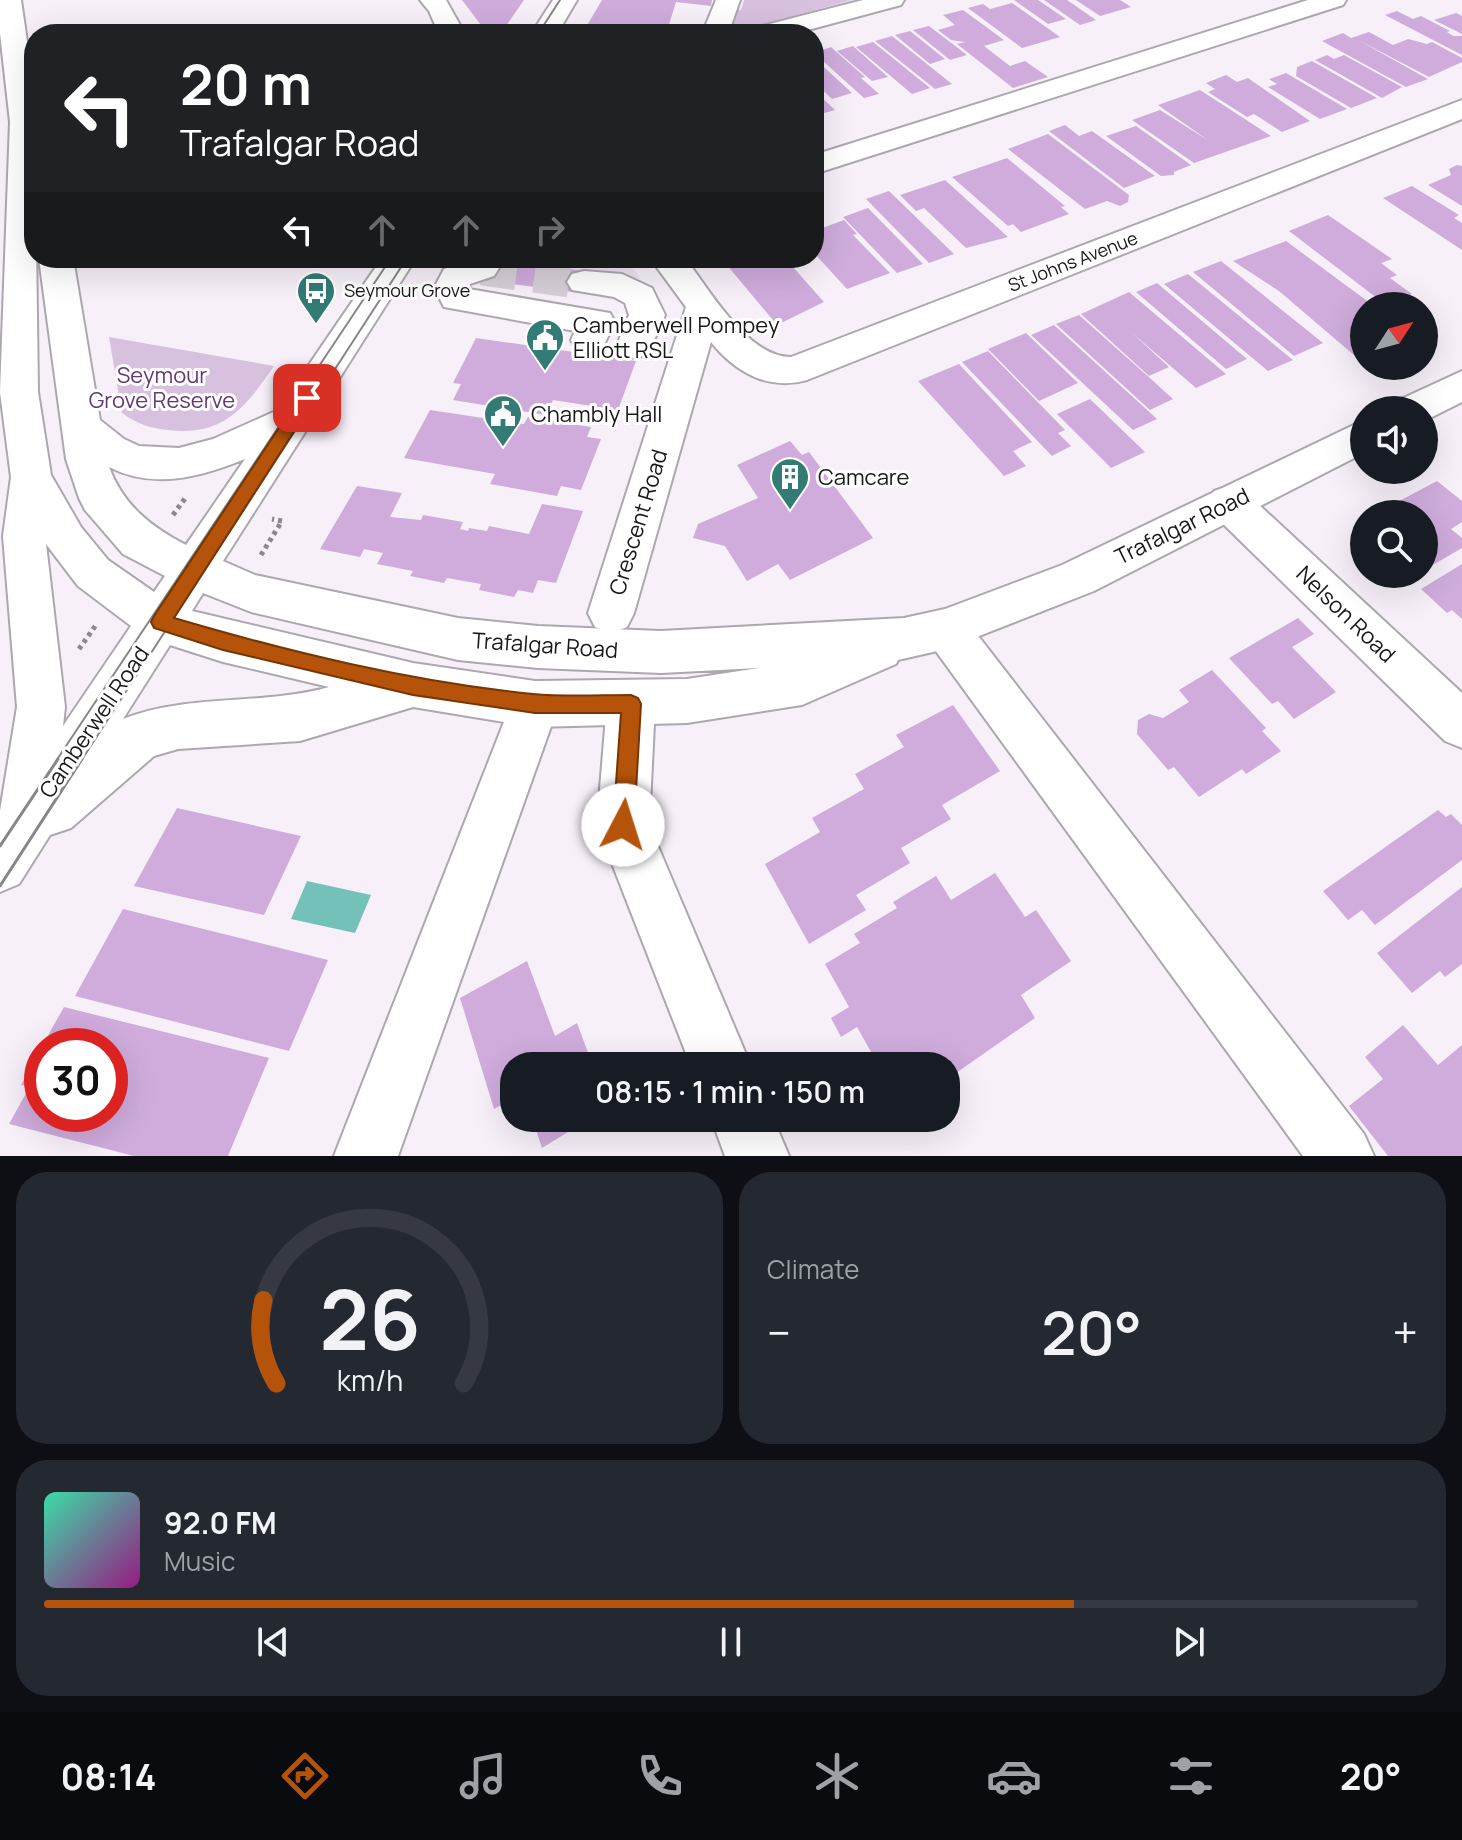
<!DOCTYPE html>
<html lang="en">
<head>
<meta charset="utf-8">
<style>
  body { margin:0; font-family:Manrope,sans-serif; background:#242831; color:#f1f3f6; height:100vh; display:flex; flex-direction:column; font-size:30px; white-space:nowrap }
  * { box-sizing:border-box; margin:0 }
  p { font-size:26px; color:#9ea1a6 }
  .icon { flex:none; width:44px; height:44px; fill:none; stroke:currentColor; stroke-width:2; stroke-linecap:round; stroke-linejoin:round }
  .map { position:relative; height:1156px; overflow:hidden }
  .details { display:flex; flex-direction:column; gap:16px; padding:16px; background:#0d0f14; flex:1 }
  .details>* { flex:none }
  .guide { position:absolute; left:24px; top:24px; width:800px; height:244px; border-radius:32px; box-shadow:0 8px 32px #0002; background:#202124; color:#fff; overflow:hidden }
  .needle { width:52px; rotate:54deg }
  .controls { position:absolute; left:1350px; top:292px; display:grid; gap:16px }
  .controls a { display:grid; place-items:center; width:88px; height:88px; border-radius:50%; background:#171b24; box-shadow:0 8px 32px #0002; font-size:40px }
  .speed { position:absolute; left:24px; top:1028px; display:flex; gap:16px; font-size:40px; font-weight:700; text-align:center }
  .speed>* { display:grid; place-content:center; width:104px; height:104px; border-radius:50%; background:#171b24; box-shadow:0 8px 32px #0002; line-height:1 }
  .speed .limit { border:12px solid #d22; background:#fff; color:#111 }
  .pin { position:absolute; display:grid; place-items:center; width:68px; height:68px; color:#fff; margin:-34px; border-radius:16px; box-shadow:0 4px 12px #0006 }
  .me { position:absolute; width:88px; margin:-44px; rotate:5deg; stroke-linejoin:round; filter:drop-shadow(0 0 6px #0008) }
  .turn { display:flex; align-items:center; gap:28px; height:168px; padding:0 24px; font-size:36px }
  .turn .icon { width:104px; height:104px; stroke-width:2.5 }
  .turn b { display:block; font-size:56px; line-height:68px }
  .lanes { display:flex; align-items:center; height:76px; padding:0 24px; background:#0003; justify-content:center; gap:40px; direction:ltr }
  .lanes .off { opacity:.35 }
  .big { font-size:60px; font-weight:600; line-height:1.1 }
  .details .tile { flex:1; display:flex; flex-direction:column; justify-content:center; gap:12px; min-width:0; padding:0 28px; border-radius:32px; background:#242831 }
  .details .dial { align-items:center; gap:0 }
  .dial svg { height:208px; overflow:visible; fill:none; stroke:#363941; stroke-width:7; stroke-linecap:round; text-anchor:middle }
  .dial text { fill:#f1f3f6; stroke:none }
  .song { display:flex; align-items:center; gap:24px }
  .cover { width:96px; height:96px; border-radius:12px; background:linear-gradient(135deg,hsl(160 70% 55%),hsl(310 70% 35%)) }
  .played { height:8px; border-radius:4px; background:linear-gradient(90deg,#b45309 75%,#363941 75%) }
  .keys { display:flex; justify-content:space-around; direction:ltr }
  .heat { display:flex; justify-content:space-between; align-items:center; font-size:44px; direction:ltr }
  .details .tiles { flex:1; display:grid; gap:16px; grid-template-columns:1fr 1fr }
  .tile:last-child { grid-column:span 2 }
  .trip { position:absolute; left:500px; top:1052px; width:460px; height:80px; border-radius:32px; background:#171b24; box-shadow:0 8px 32px #0002; font-weight:600; line-height:80px; text-align:center }
  .menu { display:flex; height:128px; justify-content:space-around; align-items:center; background:#090b0e; color:#9ea1a6 }
  .menu .icon { width:56px; height:56px }
  .menu .current { color:#b45309 }
  .menu b { font-size:36px; color:#f1f3f6 }
  .map>svg:first-child { display:block }
</style>
</head>
<body>
<div class="map">
<svg width="1462" height="1156" viewBox="0 0 1462 1156">
  <rect width="100%" height="100%" fill="#f7f0f9"/>
  <!-- built -->
  <path fill="#ece1f1" d="M495 258H625L641 279 552 266Z"/>
  <!-- green -->
  <path fill="#d7c1df" d="M744 0H852L729 34H713L722 8 741 10Z
    M109 337 274 366C246 407 223 437 168 430 150 428 137 424 122 413Z"/>
  <!-- water -->
  <path fill="#74c1ba" d="M307 881 371 895 355 933 291 919Z"/>
  <!-- building -->
  <path fill="#cfacdc" d="M462 0H524L506 26 481 25Z
    M602 0H712L711 6 676 2 666 34H582Z
    M1014 0H1038L1066 19 1048 24Z
    M1044 0H1067L1096 20 1080 25Z
    M1076 0H1120L1131 7 1100 16Z
    M1012 3 1060 37 1022 48 968 8 983 4 990 9Z
    M963 10 1004 40 984 46 1010 66 1025 61 1048 77 1013 88 957 44 965 42 951 40 938 30 955 25 943 15Z
    M1397 11 1413 19 1421 16 1450 31 1447 32 1453 36H1462V55L1385 15Z
    M1456 13 1462 16V34L1434 20Z
    M929 26 967 55 950 60 913 30Z
    M910 31 945 59 930 64 895 35Z
    M1369 32 1393 45 1408 39 1427 44 1432 42 1462 58V62L1429 77 1358 40 1428 79 1406 87 1322 41 1343 33 1351 38Z
    M892 36 952 84 935 89 875 41Z
    M873 42 930 88 912 94 856 47Z
    M853 46 888 77 872 81 837 51Z
    M831 47 865 77 861 78 879 94 864 98 814 53Z
    M1327 55 1334 59 1344 55 1402 87 1382 98 1315 60Z
    M814 58 852 93 832 99 814 82Z
    M1312 61 1377 98 1351 108 1296 76 1297 67Z
    M1286 73 1347 109 1320 119 1268 87 1277 84 1269 79Z
    M1226 75 1237 82 1248 78 1310 121 1282 132 1254 114 1247 117 1208 92 1215 89 1206 83Z
    M814 86 819 91 816 92 835 110 817 115 814 112Z
    M1200 90 1271 136 1194 163 1132 120 1160 110 1209 141 1158 105Z
    M1065 125 1079 136 1092 131 1155 176 1124 188 1049 131Z
    M1136 126 1191 165 1174 172V175L1161 176 1106 136Z
    M1048 134 1129 195 1128 202 1120 206 1107 201 1085 209 1008 149Z
    M1007 158 1065 206 1061 207 1069 214 1021 232 1013 224 1008 226 952 177Z
    M1457 165 1462 166V206L1428 185 1451 175 1449 169Z
    M945 180 1008 237 966 248 924 208 916 211 900 195Z
    M1412 186 1459 215 1454 218 1462 223V250L1383 198Z
    M889 191 954 254 929 263 866 199Z
    M868 208 923 264 897 273 843 217Z
    M1328 215 1392 259 1381 263 1397 275 1390 278 1412 294 1386 305 1289 231Z
    M844 220 857 234 853 235 890 273 847 289 814 253V231Z
    M1286 241 1374 306H1364V352L1355 356 1279 291 1233 261Z
    M487 258H555L552 266 588 272 580 293 475 279Z
    M721 258H754L760 265 785 258 824 302 777 325Z
    M1221 261 1323 343 1294 356 1193 272Z
    M1188 274 1293 360 1268 371 1164 284Z
    M1157 283 1247 359 1226 369 1136 292Z
    M1129 292 1226 374 1196 388 1131 332 1169 367 1149 376 1081 314Z
    M1079 315 1151 379 1173 399 1150 410 1056 324Z
    M1054 325 1157 419 1133 430 1031 335Z
    M1026 333 1078 383 1039 401 988 349Z
    M476 338 636 361 618 410 553 400 546 415 453 400 461 384 453 383Z
    M988 351 1065 430 1058 433 1071 446 1052 456 962 362Z
    M959 364 1032 442 1013 451 1026 466 1004 476 918 381Z
    M1090 399 1145 452 1111 468 1057 414Z
    M430 410 524 424 528 417 591 427 587 437 601 439 581 490 561 486 557 496 490 484 495 474 404 458Z
    M790 441 802 455 809 452 873 538 790 580 778 564 747 581 725 546 693 538 698 524 758 498 737 465Z
    M1437 481 1462 501V522L1451 529 1462 538V548L1424 570V514H1375Z
    M357 486 402 493 390 517 421 520 423 515 463 522 460 529 468 531 469 528 487 531 489 526 529 534 542 504 583 511 556 583 538 580 533 593 518 590 514 597 479 590 481 584 447 578 444 583 410 576 413 571 377 564 383 553 364 549 360 557 320 549Z
    M1462 564V619L1452 610 1447 613 1421 589Z
    M1298 618 1314 634 1292 647 1336 692 1294 719 1278 701 1272 704 1229 658Z
    M1212 670 1266 728 1262 731 1281 751 1246 774 1242 769 1199 797 1174 767 1168 770 1137 734 1138 720 1149 714 1163 718 1189 702 1179 690Z
    M953 705 1000 771 942 805 951 819 901 848 910 863 856 895 866 910 809 944 765 864 820 832 812 818 864 789 855 774 904 747 896 735Z
    M177 808 301 836 264 915 134 886Z
    M1438 810 1446 817 1451 814 1462 825V860L1375 925 1362 910 1348 920 1323 891Z
    M995 873 1025 917 1036 910 1071 961 1021 995 1035 1018 946 1080V1066H879L857 1027 841 1037 831 1018 849 1007 825 964 860 943 854 934 897 908 893 902 936 876 951 900Z
    M1462 887V964L1445 977 1440 971 1412 993 1377 953Z
    M123 909 328 960 289 1051 75 996Z
    M527 961 555 1036 577 1023 593 1066H514V1098L494 1109 460 998Z
    M64 1007 269 1058 228 1156H134L9 1124 30 1086 21 1085 42 1047V1114H110V1046H42Z
    M1403 1025 1438 1065 1462 1045V1156H1388L1349 1106 1383 1079 1365 1057Z
    M532 1118H591L542 1148Z"/>
  <g fill="none" stroke-linecap="round" stroke-linejoin="round">
    <!-- minor-tunnel -->
    <path stroke="#d6cfd8" stroke-width="35" stroke-dasharray="35 18" stroke-linecap="butt" d="M482 268 584 282"/>
    <!-- minor casing -->
    <g stroke="#ada7af" stroke-width="4">
      <path id="minor" d="M420 0H446L465 34H439L429 11Z
        M716 0H740L728 34H702Z
        M863 0H904L901 5 793 34H750L754 28Z
        M1308 0H1346L1343 5 814 174V155Z
        M1462 100V119L807 380C768 391 735 372 711 342L634 613 627 627 611 633 595 627 588 613 686 307 650 258H685C710 290 747 357 791 357Z
        M478 258 494 260 499 268 494 276 470 284 469 289 610 313 615 322 602 349 589 353 576 349 571 340 575 331 444 307 434 288 444 269Z
        M584 271 622 274 652 288 665 315 648 354 635 358 622 354 617 345 629 315 625 303 614 297 572 290 567 282 572 274Z
        M1229 486 1244 491 1462 693V748L1445 741 1214 515 1208 503 1214 491Z
        M946 609 962 615 1364 1134 1374 1156H1303L930 643 923 629 930 615Z
        M535 681 552 688 559 704 398 1156H334L511 704 518 688Z
        M631 681 648 688 655 704 649 825 751 1066H691L597 825 607 704 614 688Z
        M711 1118H773L789 1156H725Z"/>
    </g>
    <!-- major casing -->
    <g stroke="#ada7af" stroke-width="4">
      <path id="major" d="M0 0H21L34 90 38 392 51 475 81 527 108 560 154 592 165 576 123 554 85 510 79 498 66 459 39 258H73L100 420 124 439 139 446 179 448 213 439 278 410 382 258H416L223 561 255 575 458 618 538 626 661 631 904 618 945 609 1062 565 1364 420V453L1094 591 946 649 898 660 896 664 802 705 687 723 535 727 413 707 300 741 178 749 154 756 71 828 50 835 19 884 0 892V811L17 707 3 536 11 477 0 392 10 122 0 33ZM245 459 186 545C151 527 123 505 109 467 154 490 201 477 245 459ZM46 544 78 586 131 626 63 726 65 707ZM203 593 251 612 458 660 538 668 661 673 759 668 687 679 535 681 413 663 192 611ZM170 645 223 662 329 687C261 706 190 693 123 719Z
        M553 0H577L557 34H531Z
        M1462 371V402L1424 421V410H1394L1399 400Z"/>
    </g>
    <!-- path-far1 -->
    <path stroke="#8c878d" stroke-width="3" stroke-dasharray="3 3" stroke-linecap="butt" d="M483 31 510 33"/>
    <!-- path -->
    <path stroke="#8c878d" stroke-width="5" stroke-dasharray="4 4" stroke-linecap="butt" d="M173 515 186 497
      M261 555 282 521 272 519
      M79 649 96 625"/>
    <!-- minor -->
    <use href="#minor" fill="#fff" fill-rule="evenodd"/>
    <!-- major -->
    <use href="#major" fill="#fff" fill-rule="evenodd"/>
    <!-- tram-far1 -->
    <path stroke="#89858b" stroke-width="2" d="M538 34 560 0
      M56 761 391 258
      M81 761 407 258"/>
    <!-- tram -->
    <path stroke="#89858b" stroke-width="3" d="M0 846 58 759
      M0 886 82 759"/>
  </g>
  <!-- route -->
  <path fill="#b45309" stroke="#753606" stroke-width="2" d="M307 392 315 398 313 402 174 618C290 652 412 682 533 694 565 697 599 695 631 695L638 698 641 704 634 825 631 833 623 836 616 833 613 825 621 713H535L413 695 223 650 154 628 151 622 154 616 302 393Z"/>
  <!-- icons -->
  <defs>
    <g id="bus-pin" transform="scale(2)"><path d="M0 17L-7.5 6A9.5 9.5 0 1 1 7.5 6Z" fill="#337b75" stroke="#fff"/><path d="M-5-6H5V4H4V6H2V4H-2V6H-4V4H-5ZM-3.5-4V0h7V-4ZM-3.5 1.2v1.5H-2V1.2ZM2 1.2v1.5H3.5V1.2Z" fill="#fff"/></g>
    <g id="civic-pin" transform="scale(2)"><path d="M0 17L-7.5 6A9.5 9.5 0 1 1 7.5 6Z" fill="#337b75" stroke="#fff"/><path d="M-.6-6.5H3V-4.5H.6V-3L4-1V1h2V6H-6V1h2V-1L-.6-3ZM-1.2 2.5V6h2.4V2.5Z" fill="#fff"/></g>
    <g id="building-pin" transform="scale(2)"><path d="M0 17L-7.5 6A9.5 9.5 0 1 1 7.5 6Z" fill="#337b75" stroke="#fff"/><path d="M-4-6H4V6H1V3H-1V6H-4ZM-2.5-4.3h1.7v1.8h-1.7ZM.8-4.3h1.7v1.8H.8ZM-2.5-1h1.7V.8h-1.7ZM.8-1h1.7V.8H.8Z" fill="#fff"/></g>
  </defs>
  <g fill-rule="evenodd">
    <use href="#bus-pin" x="316" y="291"/>
    <use href="#civic-pin" x="545" y="338"/>
    <use href="#civic-pin" x="503" y="414"/>
    <use href="#building-pin" x="790" y="477"/>
  </g>
  <g text-anchor="middle" stroke-width="6" stroke-linejoin="round" paint-order="stroke">
    <!-- far-street labels -->
    <g font-size="18" fill="#19171a" stroke="#fff">
      <text transform="translate(1073 262) rotate(-21)" y="6">St Johns Avenue</text>
    </g>
    <!-- far-poi labels -->
    <g font-size="18" fill="#19171a" stroke="#fff" text-anchor="start">
      <text x="344" y="297">Seymour Grove</text>
    </g>
    <!-- poi labels -->
    <g font-size="22" fill="#19171a" stroke="#fff" text-anchor="start">
      <text x="573" y="333">Camberwell Pompey<tspan x="573" dy="25">Elliott RSL</tspan></text>
      <text x="531" y="422">Chambly Hall</text>
      <text x="818" y="485">Camcare</text>
    </g>
    <!-- park labels -->
    <g font-size="22" fill="#653874" stroke="#fff">
      <text x="162" y="383">Seymour<tspan x="162" dy="25">Grove Reserve</tspan></text>
    </g>
    <!-- street labels -->
    <g font-size="22" fill="#19171a" stroke="#fff">
      <text transform="translate(638 522) rotate(-73)" y="8">Crescent Road</text>
      <text transform="translate(1182 526) rotate(-26)" y="8">Trafalgar Road</text>
      <text transform="translate(1346 614) rotate(44)" y="8">Nelson Road</text>
      <text transform="translate(545 645) rotate(4)" y="8">Trafalgar Road</text>
      <text transform="translate(94 722) rotate(-56)" y="8">Camberwell Road</text>
    </g>
  </g>
</svg>
<div class="controls">
<a><svg class="needle" viewBox="-14 -14 28 28"><path d="M0-13l5 13h-10z" fill="#e53935"/><path d="M0 13l5-13h-10z" fill="#9ea1a6"/></svg></a>
<a><svg class="icon" aria-label="sound" viewBox="0 0 24 24"><path d="M4 9h4l5-4v14l-5-4H4zM17 9q2 3 0 6"/></svg></a>
<a><svg class="icon" aria-label="search" viewBox="0 0 24 24"><circle cx="10" cy="10" r="6"/><path d="M15 15l6 6"/></svg></a>
</div>
<div class="speed"><div class="limit">30</div></div>
<div class="pin" style="left:307px;top:398px;background:#d93025"><svg class="icon" aria-label="arrive" viewBox="0 0 24 24"><path d="M6 21V4h12l-3 4 3 4H6"/></svg></div>
<svg class="me" style="left:623px;top:825px" viewBox="-20 -20 40 40"><circle r="19" fill="#fff"/><path d="M0-13L10 11 0 6-10 11z" fill="#b45309"/></svg>
<div class="trip">08:15 · 1 min · 150 m</div>
<div class="guide">
<div class="turn"><svg class="icon" aria-label="left" viewBox="0 0 24 24"><path d="M17 20v-9H6M10 6l-5 5 5 5"/></svg><div><b>20 m</b>Trafalgar Road</div></div>
<div class="lanes"><svg class="icon" aria-label="left" viewBox="0 0 24 24"><path d="M17 20v-9H6M10 6l-5 5 5 5"/></svg><svg class="icon off" aria-label="ahead" viewBox="0 0 24 24"><path d="M12 20V5M6 11l6-6 6 6"/></svg><svg class="icon off" aria-label="ahead" viewBox="0 0 24 24"><path d="M12 20V5M6 11l6-6 6 6"/></svg><svg class="icon off" aria-label="right" viewBox="0 0 24 24"><path d="M7 20v-9h11M14 6l5 5-5 5"/></svg></div>
</div>
</div>
<section class="details">
<div class="tiles">
<div class="tile dial"><svg viewBox="0 0 100 80">
<path d="M14 69A42 42 0 1 1 86 69"/>
<path d="M14 69A42 42 0 0 1 9 37" stroke="#b45309"/>
<text x="50" y="56" font-size="32" font-weight="700">26</text>
<text x="50" y="72" font-size="11">km/h</text>
</svg></div>
<div class="tile"><p>Climate</p>
<div class="heat"><a>−</a><b class="big">20°</b><a>+</a></div>
</div>
<div class="tile">
<div class="song"><i class="cover"></i><div><b>92.0 FM</b><p>Music</p></div></div>
<div class="played"></div>
<div class="keys"><svg class="icon" aria-label="previous" viewBox="0 0 24 24"><path d="M18 5L8 12l10 7zM5 5v14"/></svg><svg class="icon" aria-label="pause" viewBox="0 0 24 24"><path d="M8 5v14M16 5v14"/></svg><svg class="icon" aria-label="next" viewBox="0 0 24 24"><path d="M6 5l10 7-10 7zM19 5v14"/></svg></div>
</div>
</div>
</section>
<nav class="menu">
<b>08:14</b>
<svg class="icon current" aria-label="directions" viewBox="0 0 24 24"><path d="M12 3l9 9-9 9-9-9zM9 14v-3h6M13 9l2 2-2 2"/></svg>
<svg class="icon" aria-label="music" viewBox="0 0 24 24"><path d="M9 18V5l10-2v13"/><circle cx="6" cy="18" r="3"/><circle cx="16" cy="16" r="3"/></svg>
<svg class="icon" aria-label="phone" viewBox="0 0 24 24"><path d="M5 4h4l2 5-3 2q2 4 5 5l2-3 5 2v4C11 20 4 13 5 4z"/></svg>
<svg class="icon" aria-label="climate" viewBox="0 0 24 24"><path d="M12 3v18M4 7l16 10M4 17L20 7"/></svg>
<svg class="icon" aria-label="car" viewBox="0 0 24 24"><path d="M5 17H2v-5l4-1 3-4h7l3 4 3 1v5h-3M9 17h6M6 11h13"/><circle cx="7" cy="17" r="2"/><circle cx="17" cy="17" r="2"/></svg>
<svg class="icon" aria-label="filters" viewBox="0 0 24 24"><path d="M4 7h16M4 17h16"/><circle cx="9" cy="7" r="2"/><circle cx="15" cy="17" r="2"/></svg>
<b>20°</b>
</nav>
</body>
</html>
